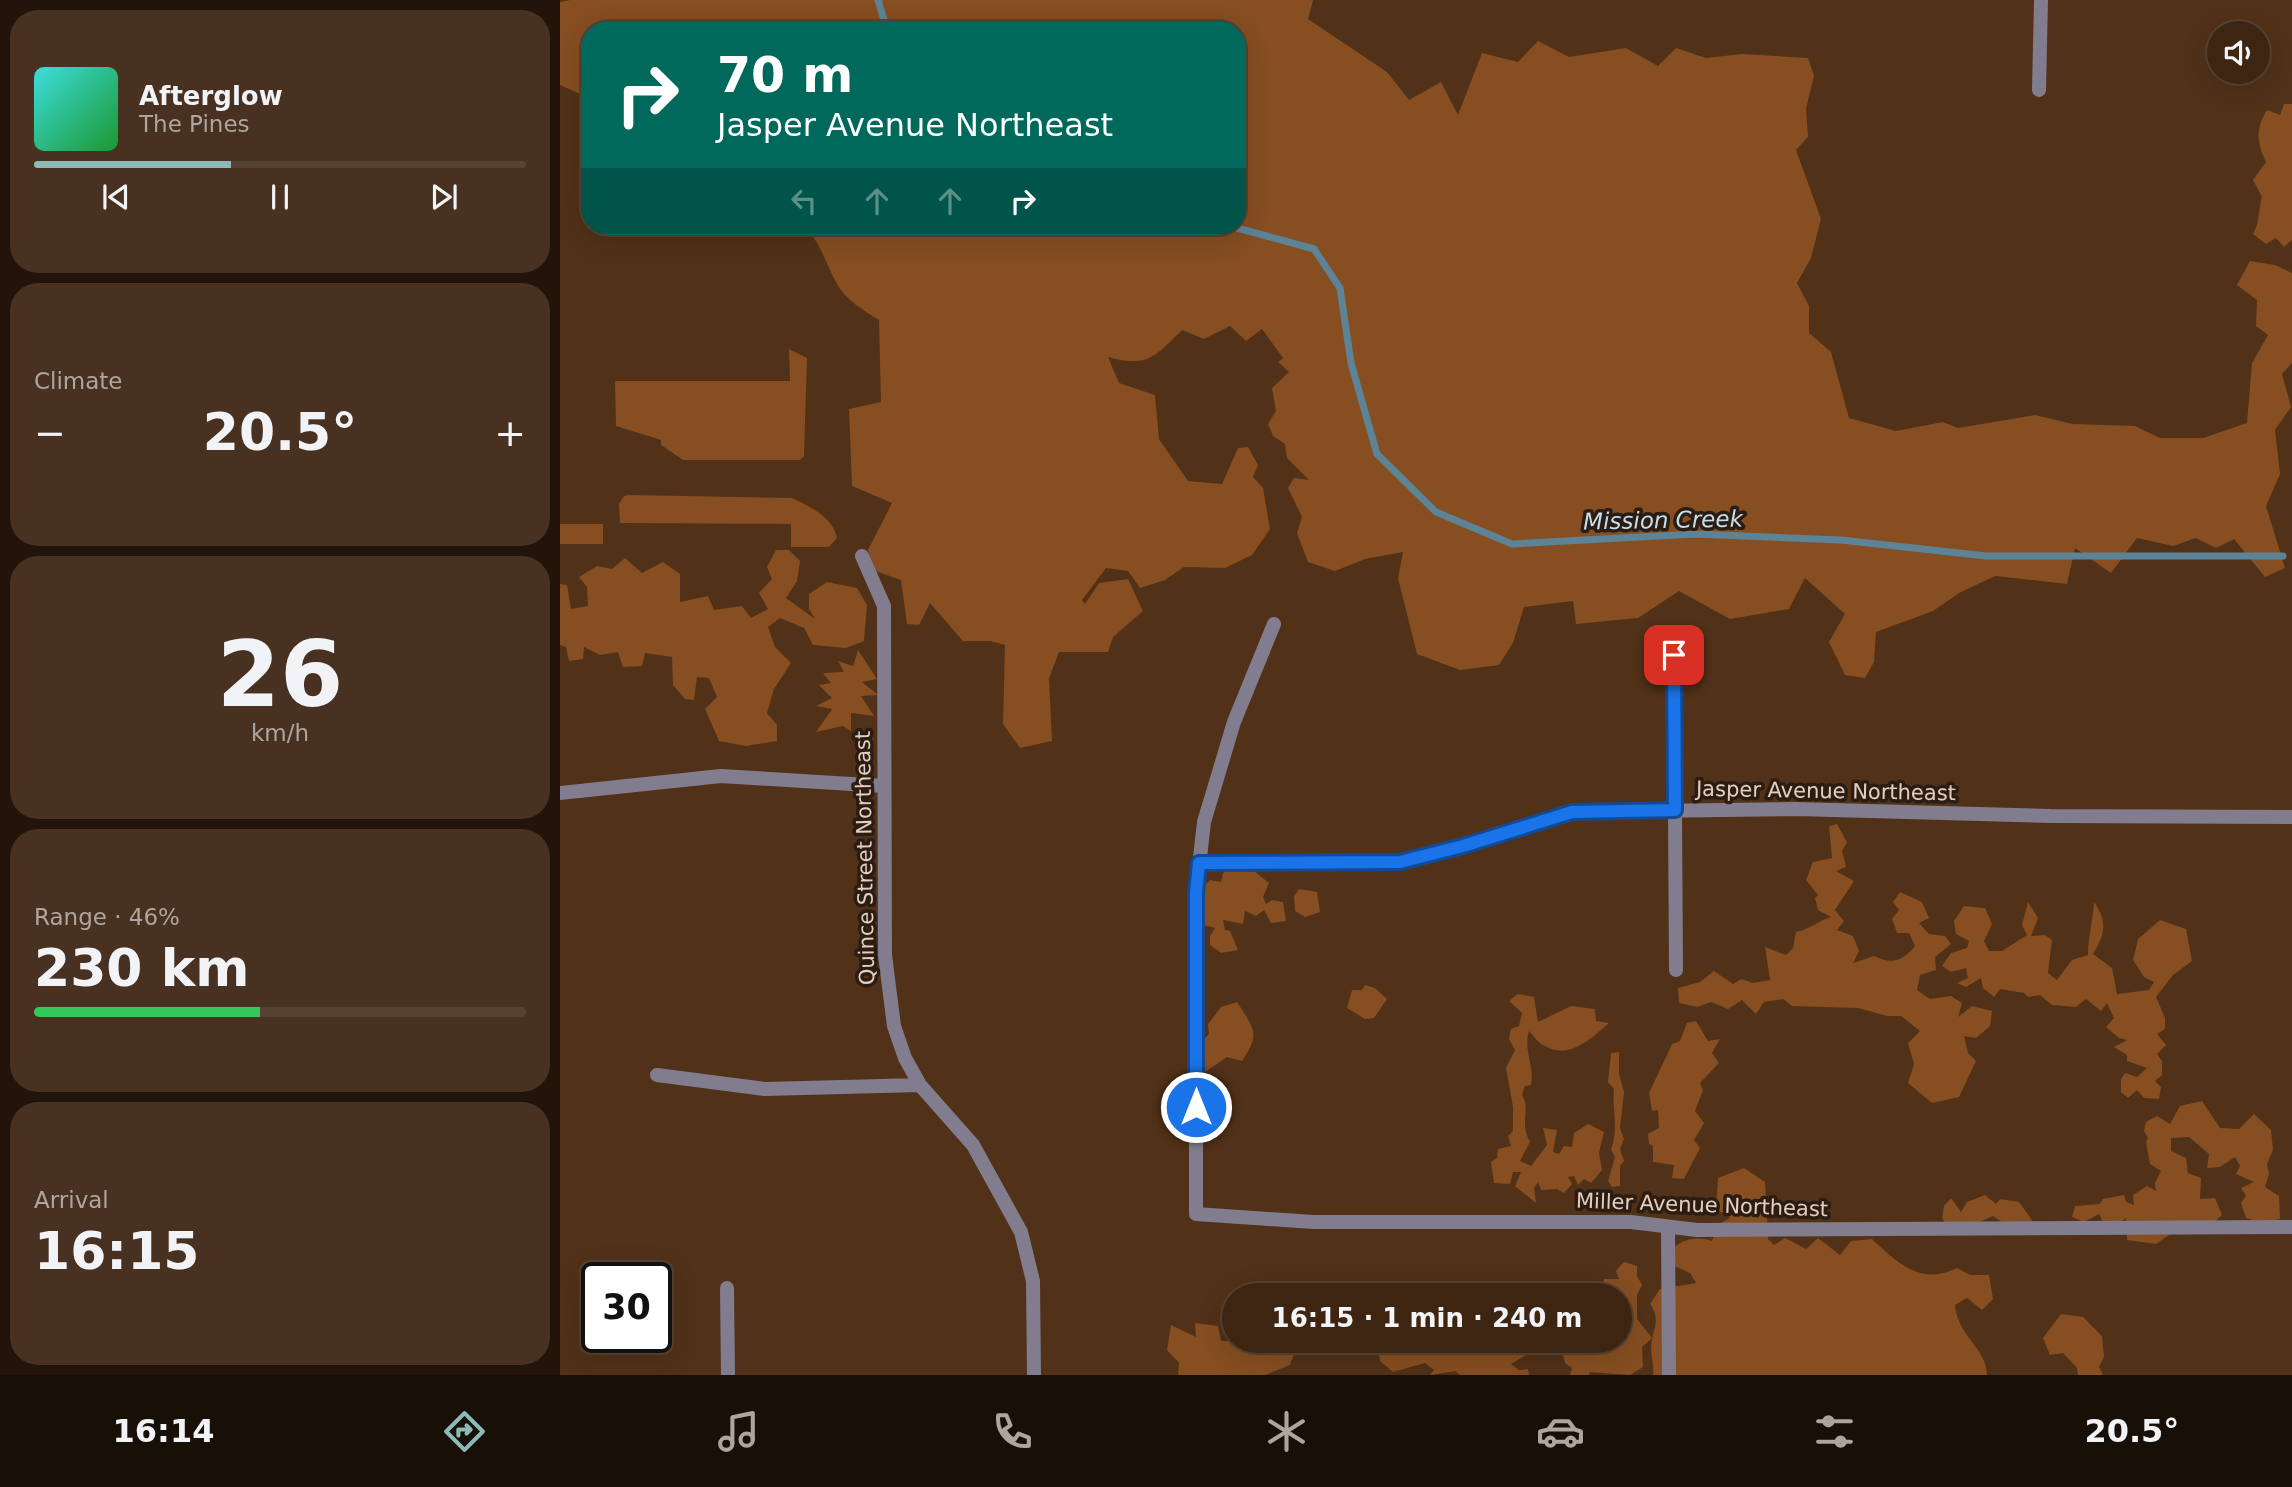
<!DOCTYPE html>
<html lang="en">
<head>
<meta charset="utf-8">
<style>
  body { margin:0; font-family:"DejaVu Sans",sans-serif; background:#483120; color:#f1f3f6; height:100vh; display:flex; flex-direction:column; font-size:26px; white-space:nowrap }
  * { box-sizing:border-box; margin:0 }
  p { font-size:23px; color:#ada59f }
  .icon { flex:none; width:38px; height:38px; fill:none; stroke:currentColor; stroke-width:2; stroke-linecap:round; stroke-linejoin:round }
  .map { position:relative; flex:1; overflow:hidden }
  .side { display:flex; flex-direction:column; gap:10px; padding:10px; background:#22140a; width:560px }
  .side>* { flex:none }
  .hud { position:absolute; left:21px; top:21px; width:665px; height:214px; border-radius:28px; box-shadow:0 7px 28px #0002,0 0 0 2px #564232; background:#00695c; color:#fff; overflow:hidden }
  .buttons { position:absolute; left:1647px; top:21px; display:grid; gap:14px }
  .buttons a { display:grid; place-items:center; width:63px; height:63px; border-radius:50%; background:#3d2512; box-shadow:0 7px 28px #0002,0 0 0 2px #564232; font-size:35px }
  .speed { position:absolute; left:21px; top:1262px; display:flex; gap:14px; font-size:35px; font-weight:700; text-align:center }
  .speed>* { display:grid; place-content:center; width:91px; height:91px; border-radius:50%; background:#3d2512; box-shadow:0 7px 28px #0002,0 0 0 2px #564232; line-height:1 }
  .speed .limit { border:4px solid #111; border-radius:10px; background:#fff; color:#111 }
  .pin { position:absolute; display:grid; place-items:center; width:60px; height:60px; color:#fff; margin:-30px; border-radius:14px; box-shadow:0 4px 10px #0006 }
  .me { position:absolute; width:77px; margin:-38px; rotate:0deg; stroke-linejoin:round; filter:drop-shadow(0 0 5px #0008) }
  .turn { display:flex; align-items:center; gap:24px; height:147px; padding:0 21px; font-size:32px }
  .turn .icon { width:91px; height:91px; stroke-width:2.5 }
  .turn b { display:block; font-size:49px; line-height:60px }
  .lanes { display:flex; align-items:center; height:66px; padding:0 21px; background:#0003; justify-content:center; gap:35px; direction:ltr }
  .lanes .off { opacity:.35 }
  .big { font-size:52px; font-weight:700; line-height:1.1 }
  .side .card { flex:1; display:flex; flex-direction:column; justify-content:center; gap:10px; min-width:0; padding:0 24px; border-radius:28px; background:#483120 }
  .side .dial { align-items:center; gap:0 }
  .dial b { font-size:91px; line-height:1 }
  .song { display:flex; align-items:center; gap:21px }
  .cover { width:84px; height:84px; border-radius:10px; background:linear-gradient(135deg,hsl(180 70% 55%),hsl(130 70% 35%)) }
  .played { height:7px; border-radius:4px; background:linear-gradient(90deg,#8bbbb9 40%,#564232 40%) }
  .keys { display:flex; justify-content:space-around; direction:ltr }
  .heat { display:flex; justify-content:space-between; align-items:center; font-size:38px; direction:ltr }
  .charge { height:10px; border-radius:5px; background:linear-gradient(90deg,#34c759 46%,#564232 0) }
  .trip { position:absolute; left:662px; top:1283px; width:410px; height:70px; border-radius:35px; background:#3d2512; box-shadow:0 7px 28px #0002,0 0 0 2px #564232; font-weight:700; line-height:70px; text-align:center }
  .menu { display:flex; height:112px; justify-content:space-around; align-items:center; background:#180f07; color:#ada59f }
  .menu .icon { width:49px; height:49px }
  .menu .active { color:#8bbbb9 }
  .menu b { font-size:32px; color:#f1f3f6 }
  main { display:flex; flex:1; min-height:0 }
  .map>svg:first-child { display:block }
</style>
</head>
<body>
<main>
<section class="side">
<div class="card">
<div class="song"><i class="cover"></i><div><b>Afterglow</b><p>The Pines</p></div></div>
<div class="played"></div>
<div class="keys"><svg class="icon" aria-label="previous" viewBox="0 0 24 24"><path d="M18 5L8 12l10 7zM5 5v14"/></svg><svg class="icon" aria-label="pause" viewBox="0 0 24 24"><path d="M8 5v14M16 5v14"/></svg><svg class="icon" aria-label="next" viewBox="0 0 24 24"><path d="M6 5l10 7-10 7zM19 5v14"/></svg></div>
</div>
<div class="card"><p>Climate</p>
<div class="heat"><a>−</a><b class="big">20.5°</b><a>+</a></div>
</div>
<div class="card dial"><b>26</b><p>km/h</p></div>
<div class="card"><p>Range · 46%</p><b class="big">230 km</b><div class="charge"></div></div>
<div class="card"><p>Arrival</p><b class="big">16:15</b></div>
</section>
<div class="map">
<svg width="1732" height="1375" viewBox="0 0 1732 1375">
  <rect width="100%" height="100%" fill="#513118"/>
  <!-- green -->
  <path fill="#864e21" d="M10 0H753L748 19 827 72 849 100 881 82 898 115 922 53 958 62 978 41 1009 57 1066 48 1098 66 1116 48 1146 58 1182 54 1248 58 1254 76 1246 109 1248 137 1236 150 1261 219 1251 258 1237 283 1249 306V333L1271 352 1289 418 1336 431 1383 422 1398 428 1475 415 1513 424 1575 426 1600 438H1643L1687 423 1692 363 1708 335 1696 326 1697 300 1677 285 1690 261 1715 265 1732 273V363L1722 374 1731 407 1715 430 1720 474 1706 506 1725 568 1705 577 1674 539 1656 548 1636 538 1613 546 1577 538 1551 573 1515 548 1507 584 1435 576 1399 593 1373 611 1316 632 1314 662 1305 678 1285 675 1269 642 1285 614 1245 578 1229 609 1170 619 1119 591 1078 618 1016 624 1013 601 964 607 953 643 939 665 900 670 857 654 838 578 843 552 805 559 775 571 748 562 737 533 742 517 728 488 734 478 749 480 727 458 725 444 713 436 708 424 716 411 712 388 729 372 718 362 723 358 702 329 686 341 670 326 644 339 622 330C595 357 587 368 548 357L559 383 595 395 599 439 628 481 662 484 678 448 688 447 698 465 693 477 703 488 710 529 692 555 665 568 624 567 605 580 580 588 568 571 546 568 522 600 525 604 539 583 568 579 583 611 553 637 548 652H499L489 678 492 741 460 748 443 724 445 645 430 641H403L370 603 359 625 347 624 341 580 313 570 308 550 332 503 292 486 289 409 321 402 319 320C304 311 286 300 277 284 266 264 261 244 245 226H677V30H30V82L20 94 0 85V2Z
    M1724 104H1732V240L1724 247 1716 238 1706 244 1693 234C1700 222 1698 210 1702 197L1693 180 1706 162C1697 143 1695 129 1707 110L1720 115Z
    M229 349 247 358 244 456 240 460H123L101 445V440L56 426 55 381H230Z
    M69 495 232 498C249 506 273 517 277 538L269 547H231V524L60 523 59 504 64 496Z
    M0 524H43V544H0Z
    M216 550H229L240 561 237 581 226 598 255 619 249 609V594L267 582 297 588 307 605 304 641 286 648 253 645 244 628 220 618 208 627 215 647 231 663 214 689 207 713 217 725V741L186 746 159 741 145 709 157 697 149 678 137 677 134 700 125 699 113 685 112 657 85 653 82 666 63 667 58 652 40 655 24 647 23 659 9 661 6 647 0 645V584L7 585 11 609 28 606 27 587 19 577 37 566 52 569 65 558 82 573 103 562 120 574V602L148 596 154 610 182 606 191 618 208 609 199 593 212 579 207 567Z
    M298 650 317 679 302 682 318 695 301 696 314 716 291 713V731L283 726 256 732 272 709 256 706 272 698 259 685 271 683 263 673 284 672 278 661 293 666Z
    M1277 824 1287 842 1282 851 1286 867 1276 871 1294 881 1275 910 1284 921 1277 930 1293 936 1299 951 1293 963 1314 956C1333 965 1342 961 1355 946L1349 933H1337L1332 919 1339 910 1333 902 1340 892 1362 902 1369 918 1359 923 1369 934 1385 936 1391 944 1375 957 1376 970 1360 975 1357 990 1370 999 1391 996 1402 1003 1398 1017 1412 1006 1432 1011 1430 1026 1416 1038 1404 1036 1408 1053 1416 1061 1399 1097 1372 1103 1348 1083 1354 1064 1348 1043 1360 1031 1341 1016H1327L1298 1008 1232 1006 1223 999 1204 1002 1196 1014 1182 1000 1168 1009 1151 1002 1137 1007 1119 1003 1118 988 1140 982 1154 971 1173 984 1181 979 1193 983 1210 980 1205 947 1226 955 1233 948 1236 932C1250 929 1258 921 1271 917L1258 910 1255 898 1258 895 1246 880 1253 862 1272 858 1269 826Z
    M674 867 694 871 709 883 703 897 706 904 712 900 723 902 726 921 711 923 704 910 696 916 685 911 683 924 663 920 665 930 670 931 678 950 661 953 650 945V936L655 928 644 925 645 911 630 910 629 901 650 880 661 882 663 873Z
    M739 889 757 892 760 912 745 917 735 911 734 896Z
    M1468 902 1478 918 1471 936 1485 935 1492 940 1488 973 1497 980 1512 960 1528 955C1528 936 1533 921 1534 902 1548 922 1545 934 1533 954L1552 968 1557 994 1589 990 1594 982 1584 977 1573 960 1578 939 1600 920 1626 929 1632 961 1613 975 1596 997 1605 1018V1029L1597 1034 1606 1045 1597 1054 1602 1061V1075L1595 1081 1601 1087 1599 1099 1584 1098 1577 1090 1568 1098 1561 1092V1079L1565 1073 1577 1077 1587 1068 1567 1061V1055L1554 1047 1567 1040 1559 1038 1546 1027 1554 1018 1547 1003 1541 1011 1526 999 1516 1007 1492 1005 1480 995 1468 997 1464 993 1440 989 1434 997 1423 988 1421 978 1406 987 1397 983 1408 978 1406 968 1391 972 1382 966 1391 953 1407 948 1409 941 1396 934 1394 921 1404 906 1425 908 1432 924 1424 941 1429 951H1442L1467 935 1462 925Z
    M805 985 815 988 827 999 814 1018 805 1019 787 1008 792 990H802Z
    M958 994 974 997 978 1022 1011 1006 1035 1009 1036 1021 1049 1023C1031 1039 1009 1060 985 1046 978 1043 973 1035 969 1031 963 1051 975 1066 971 1085L965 1086 962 1095C971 1109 959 1122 970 1142L960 1161 971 1166 987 1145 983 1128 997 1130 993 1152 999 1154 1004 1146 1012 1147 1014 1133 1028 1124 1044 1132 1039 1153 1042 1170 1031 1183 1024 1179 1018 1185 1014 1176 1008 1177 1012 1184 1004 1193 997 1189 981 1190 978 1182 974 1188 976 1203 955 1186 961 1172H953L950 1184 934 1183 931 1162 937 1158 938 1149 951 1146 948 1136 953 1131V1107L946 1068 955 1050 949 1039 951 1029 959 1026 962 1013 949 1001Z
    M677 1002C694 1029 701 1033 682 1061L667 1057 645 1072 630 1053 649 1034 648 1024 661 1007Z
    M1136 1021 1148 1041 1160 1039 1152 1053 1159 1063 1140 1083 1143 1090 1135 1111 1144 1123 1134 1140 1140 1148 1124 1179 1112 1178 1114 1165 1093 1162V1146L1089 1144 1088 1134 1099 1128 1098 1110 1092 1111 1089 1093 1112 1044 1120 1041 1127 1023Z
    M1059 1052V1074L1064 1092 1060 1128 1064 1139 1060 1149 1064 1161 1060 1166V1186L1052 1187 1048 1181 1055 1157 1051 1149C1059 1131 1052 1109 1054 1089L1048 1082 1051 1053Z
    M1642 1101 1660 1128 1679 1129 1694 1114 1711 1130 1713 1150 1707 1164 1709 1174 1705 1187 1719 1196 1720 1219 1702 1223 1686 1218 1681 1203 1686 1196 1681 1188 1694 1182 1676 1174 1680 1166 1675 1157 1660 1167 1647 1168 1649 1154 1629 1137 1611 1138V1151L1626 1158 1628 1173 1641 1178 1640 1199 1655 1198 1662 1215 1642 1233 1626 1223 1596 1244 1567 1240 1566 1218 1547 1231 1539 1214 1524 1222 1512 1217 1515 1206 1540 1204 1543 1199 1564 1195 1566 1202 1574 1205 1573 1195 1587 1186 1596 1191 1595 1183 1601 1171 1590 1164 1586 1142 1588 1138 1584 1131 1586 1122 1597 1116 1610 1124 1620 1106Z
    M1184 1168 1205 1182 1208 1239 1214 1245 1225 1238 1246 1249 1258 1238 1280 1255 1291 1241 1312 1239C1338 1263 1360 1286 1397 1268L1410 1275H1429L1433 1299 1422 1310 1407 1298 1395 1305C1397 1335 1427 1349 1427 1375H1093C1094 1365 1091 1356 1091 1347 1092 1329 1102 1321 1090 1304L1100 1289 1136 1283 1130 1273 1101 1260C1116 1243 1129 1234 1152 1241L1159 1224 1170 1218 1156 1209 1158 1178Z
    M1425 1195 1436 1204 1440 1199 1459 1202 1472 1220 1461 1235 1433 1216 1417 1223 1387 1226 1382 1218 1384 1206 1391 1198 1401 1212 1407 1202Z
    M1064 1262 1077 1266V1276L1082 1285 1077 1295V1319L1092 1338 1082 1347 1083 1367 1070 1375 1030 1372 1029 1375H1010L1012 1368 1005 1363 1000 1341 1059 1340V1295L1040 1293 1044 1279H1059L1056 1271Z
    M1501 1314 1523 1317 1542 1336 1544 1357 1539 1367 1543 1375H1518L1517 1368 1503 1353 1490 1355 1483 1338Z
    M635 1323 658 1326 661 1341H684L685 1344 718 1341 734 1354 730 1365 705 1375H618L619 1363 607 1350 611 1325 636 1337Z
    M818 1341H840L848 1350 860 1349 861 1341H884L887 1344 893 1341H922L920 1350 929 1341H974L966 1355 951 1364 959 1370 968 1369 969 1375H900L895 1371 870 1375 874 1370 865 1363 833 1372 820 1361Z"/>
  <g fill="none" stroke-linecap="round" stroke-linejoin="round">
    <!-- stream -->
    <path stroke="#5d8397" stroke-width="7" d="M318 0 327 30
      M670 226 754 249 780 288 791 363 817 454 876 512 952 544 1135 534 1281 540 1426 556H1723"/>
    <!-- street -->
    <path stroke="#817d8e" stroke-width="14" d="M1479 90 1481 0
      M302 556 324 606 325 955 334 1026 345 1058 360 1085 413 1145 461 1232 473 1281 474 1375
      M714 624 674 722 644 822 636 893V1214L753 1222H1071L1137 1230 1732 1227
      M1114 655 1116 970
      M0 793 161 776 324 786
      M639 863 840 862 903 846 1012 812 1236 809 1491 816 1732 817
      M97 1075 205 1089 360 1085
      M1108 1227 1109 1375
      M167 1288 168 1375"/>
  </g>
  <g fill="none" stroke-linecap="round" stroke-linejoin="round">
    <!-- route casing -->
    <g stroke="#114b97" stroke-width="18">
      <path id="route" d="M636 1107V893L639 863 840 862 903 846 1012 812 1115 810 1114 655"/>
    </g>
    <!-- route -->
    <use href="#route" stroke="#1a73e8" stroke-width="12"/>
  </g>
  <g text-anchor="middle" stroke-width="7" stroke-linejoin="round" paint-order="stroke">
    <!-- street labels -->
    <g font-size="21" fill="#e3cec0" stroke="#2c1d13">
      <text transform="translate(1266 791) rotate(1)" y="7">Jasper Avenue Northeast</text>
      <text transform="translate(305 858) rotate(-91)" y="7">Quince Street Northeast</text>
      <text transform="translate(1142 1205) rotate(2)" y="7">Miller Avenue Northeast</text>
    </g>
    <!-- water labels -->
    <g font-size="23" font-style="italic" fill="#c5dded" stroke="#2c1d13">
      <text transform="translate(1103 520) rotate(-1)" y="8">Mission Creek</text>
    </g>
  </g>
</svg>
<div class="buttons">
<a><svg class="icon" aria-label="sound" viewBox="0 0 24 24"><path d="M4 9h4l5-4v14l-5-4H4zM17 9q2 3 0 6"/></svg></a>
</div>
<div class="speed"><div class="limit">30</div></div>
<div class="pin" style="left:1114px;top:655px;background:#d93025"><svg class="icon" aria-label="arrive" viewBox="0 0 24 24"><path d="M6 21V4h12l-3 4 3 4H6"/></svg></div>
<svg class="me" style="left:636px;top:1107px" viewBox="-20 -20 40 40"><circle r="17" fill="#1a73e8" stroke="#fff" stroke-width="3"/><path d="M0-11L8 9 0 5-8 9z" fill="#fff"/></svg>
<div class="trip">16:15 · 1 min · 240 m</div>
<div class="hud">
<div class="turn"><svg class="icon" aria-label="right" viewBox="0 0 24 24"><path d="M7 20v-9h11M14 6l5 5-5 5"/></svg><div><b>70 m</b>Jasper Avenue Northeast</div></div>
<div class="lanes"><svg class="icon off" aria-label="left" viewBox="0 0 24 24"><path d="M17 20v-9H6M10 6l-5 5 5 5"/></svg><svg class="icon off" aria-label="ahead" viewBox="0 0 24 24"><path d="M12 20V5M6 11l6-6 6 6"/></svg><svg class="icon off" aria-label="ahead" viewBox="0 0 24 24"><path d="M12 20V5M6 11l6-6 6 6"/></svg><svg class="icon" aria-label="right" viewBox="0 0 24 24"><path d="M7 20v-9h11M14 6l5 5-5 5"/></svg></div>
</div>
</div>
</main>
<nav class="menu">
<b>16:14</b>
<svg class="icon active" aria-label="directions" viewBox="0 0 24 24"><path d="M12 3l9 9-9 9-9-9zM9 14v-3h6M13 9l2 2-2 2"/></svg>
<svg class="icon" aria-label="music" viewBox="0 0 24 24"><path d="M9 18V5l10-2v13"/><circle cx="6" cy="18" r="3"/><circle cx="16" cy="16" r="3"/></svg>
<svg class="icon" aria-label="phone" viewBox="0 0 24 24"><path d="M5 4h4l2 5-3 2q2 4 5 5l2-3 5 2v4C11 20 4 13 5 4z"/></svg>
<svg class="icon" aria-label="climate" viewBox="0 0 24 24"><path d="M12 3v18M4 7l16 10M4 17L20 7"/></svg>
<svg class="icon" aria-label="car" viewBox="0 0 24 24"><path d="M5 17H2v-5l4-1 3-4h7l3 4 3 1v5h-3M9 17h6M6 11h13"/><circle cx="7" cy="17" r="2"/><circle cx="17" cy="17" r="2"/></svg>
<svg class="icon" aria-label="filters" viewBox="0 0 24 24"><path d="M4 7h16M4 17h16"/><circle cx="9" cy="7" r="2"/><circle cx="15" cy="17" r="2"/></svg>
<b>20.5°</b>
</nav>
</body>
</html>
